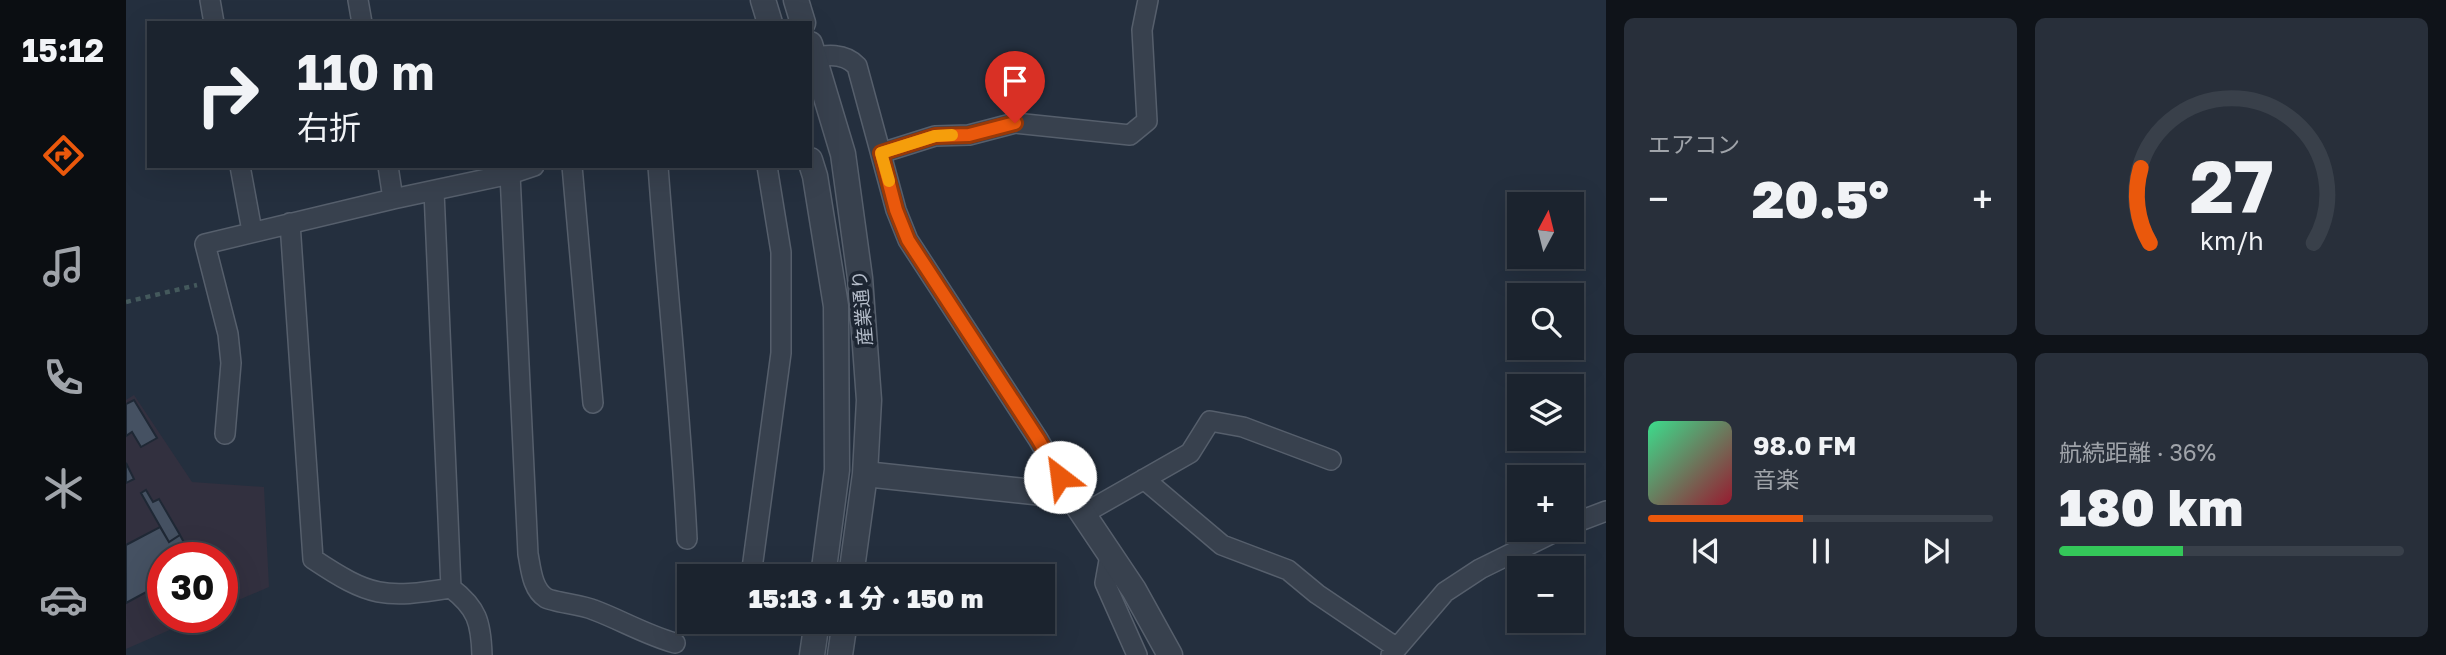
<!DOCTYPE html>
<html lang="ja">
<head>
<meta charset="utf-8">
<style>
  body { margin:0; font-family:"Golos Text","Noto Sans JP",sans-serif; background:#282f3a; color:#f1f3f6; height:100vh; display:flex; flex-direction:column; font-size:26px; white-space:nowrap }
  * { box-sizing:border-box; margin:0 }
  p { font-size:23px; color:#a0a4aa }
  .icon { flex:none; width:38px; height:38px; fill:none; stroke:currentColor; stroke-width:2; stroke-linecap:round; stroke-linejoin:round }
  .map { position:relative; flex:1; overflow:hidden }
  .panel { display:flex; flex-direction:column; gap:18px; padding:18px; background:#0f1319; width:840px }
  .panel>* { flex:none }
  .hud { position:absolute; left:21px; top:21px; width:665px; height:147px; border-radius:0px; box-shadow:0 7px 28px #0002,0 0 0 2px #39404a; background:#1b232e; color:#f1f3f6; overflow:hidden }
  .needle { width:46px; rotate:7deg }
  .controls { position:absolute; left:1381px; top:192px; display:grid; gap:14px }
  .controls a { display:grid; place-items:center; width:77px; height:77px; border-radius:0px; background:#1b232e; box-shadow:0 7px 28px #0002,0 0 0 2px #39404a; font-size:35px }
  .speed { position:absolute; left:21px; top:542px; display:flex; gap:14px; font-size:35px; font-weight:700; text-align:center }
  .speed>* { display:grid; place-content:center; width:91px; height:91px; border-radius:50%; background:#1b232e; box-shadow:0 7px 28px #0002,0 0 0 2px #39404a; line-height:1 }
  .speed .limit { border:10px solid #d22; background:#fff; color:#111 }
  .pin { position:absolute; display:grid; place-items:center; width:60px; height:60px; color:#fff; margin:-72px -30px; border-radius:50% 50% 50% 0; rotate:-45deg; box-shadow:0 0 7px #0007 }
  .pin .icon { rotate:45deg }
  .me { position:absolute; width:77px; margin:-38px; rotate:330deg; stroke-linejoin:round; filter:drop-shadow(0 0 5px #0008) }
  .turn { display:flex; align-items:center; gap:24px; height:147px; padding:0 35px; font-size:32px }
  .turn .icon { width:91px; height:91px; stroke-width:2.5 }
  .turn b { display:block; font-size:49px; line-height:60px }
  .big { font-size:52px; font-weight:800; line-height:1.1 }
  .panel .card { flex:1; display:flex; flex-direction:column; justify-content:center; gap:10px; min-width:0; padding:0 24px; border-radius:10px; background:#282f3a }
  .panel .dial { align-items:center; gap:0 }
  .dial svg { height:182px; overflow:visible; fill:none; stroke:#39404a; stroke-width:7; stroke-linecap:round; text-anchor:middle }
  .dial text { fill:#f1f3f6; stroke:none }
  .song { display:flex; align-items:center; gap:21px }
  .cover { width:84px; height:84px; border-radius:10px; background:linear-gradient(135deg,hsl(150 70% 55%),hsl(350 70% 35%)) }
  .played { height:7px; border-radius:4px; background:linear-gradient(90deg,#ea580c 45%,#39404a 45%) }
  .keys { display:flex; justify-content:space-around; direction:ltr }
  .heat { display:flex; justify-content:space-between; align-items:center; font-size:38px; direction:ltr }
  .charge { height:10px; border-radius:5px; background:linear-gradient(90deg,#34c759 36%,#39404a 0) }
  .panel .tiles { flex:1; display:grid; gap:18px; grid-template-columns:repeat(2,1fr) }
  .trip { position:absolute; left:551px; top:564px; width:378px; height:70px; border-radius:0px; background:#1b232e; box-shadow:0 7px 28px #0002,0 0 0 2px #39404a; font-weight:800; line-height:70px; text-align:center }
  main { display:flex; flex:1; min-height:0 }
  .dock { display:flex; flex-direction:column; width:126px; justify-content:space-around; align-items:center; background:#0b0e12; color:#a0a4aa }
  .dock .icon { width:49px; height:49px }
  .dock .selected { color:#ea580c }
  .dock b { font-size:32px; color:#f1f3f6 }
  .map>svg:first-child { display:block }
</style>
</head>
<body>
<main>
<nav class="dock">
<b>15:12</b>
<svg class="icon selected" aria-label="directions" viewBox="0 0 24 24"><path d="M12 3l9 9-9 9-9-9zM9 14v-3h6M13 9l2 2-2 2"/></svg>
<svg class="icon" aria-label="music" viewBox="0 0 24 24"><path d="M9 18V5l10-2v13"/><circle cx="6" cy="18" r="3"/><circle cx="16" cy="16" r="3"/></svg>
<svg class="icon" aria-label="phone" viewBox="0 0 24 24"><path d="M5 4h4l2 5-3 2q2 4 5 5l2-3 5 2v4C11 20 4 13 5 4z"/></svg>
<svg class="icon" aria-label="climate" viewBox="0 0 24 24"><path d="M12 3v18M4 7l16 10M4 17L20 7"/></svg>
<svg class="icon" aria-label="car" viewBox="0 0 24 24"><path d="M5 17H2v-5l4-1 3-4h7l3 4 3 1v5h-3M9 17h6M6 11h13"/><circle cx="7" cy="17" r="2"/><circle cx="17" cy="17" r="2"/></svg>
</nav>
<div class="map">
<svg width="1480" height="655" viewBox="0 0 1480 655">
  <rect width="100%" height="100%" fill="#242f3e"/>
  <!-- medical -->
  <path fill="#32303f" d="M8 395 66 482 138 487 143 587 96 607V558H37V618H71L0 649V400Z"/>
  <!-- building -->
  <path fill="#455162" stroke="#1f2835" stroke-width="2" d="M8 400 31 438 15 447 6 432 0 436V404Z
    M0 463 8 479 0 483Z
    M20 490 27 502 33 499 54 535 43 542 15 493Z
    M34 527 43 542 54 535 64 554 56 558H37V583L0 603V545Z"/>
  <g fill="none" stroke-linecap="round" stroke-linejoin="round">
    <!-- minor casing -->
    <g stroke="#565f6c" stroke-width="22">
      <path id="minor" d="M84 0 88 23
        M232 0 236 23
        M684 59C700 54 719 53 731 66L770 210 782 240 912 439 945 496
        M755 153 809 136 843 135 889 123 1004 135 1021 121 1016 30 1022 0
        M114 166 126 231
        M262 166 267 199
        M446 166 467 403
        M532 166C541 290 555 414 561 539
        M384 174 402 554C405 569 406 589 420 598 427 602 457 605 468 610 495 620 520 635 549 643
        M308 191 325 588C351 608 355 622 356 655
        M164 223 187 559C244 597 258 599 325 588
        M99 434 105 363 102 334 79 244 267 199 384 174 408 166
        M1018 479 1096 545 1162 570 1191 594 1271 648
        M957 514 1064 453 1084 421 1117 427 1205 460
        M1446 524 1480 511
        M984 555 979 583 1011 655
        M625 576 655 353V252L641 166
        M1265 655 1319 592 1354 569 1433 530"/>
    </g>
    <!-- tertiary casing -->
    <g stroke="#565f6c" stroke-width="27">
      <path id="tertiary" d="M637 0 644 23
        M670 0 677 23
        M684 44 717 154 734 278 743 400 739 474 725 576
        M684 160 689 176 710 306 711 470 697 576
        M739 474 945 496 1008 590 1044 655
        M686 655 691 621
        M714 655 719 621"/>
    </g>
    <!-- path -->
    <path stroke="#44595c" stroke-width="4.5" stroke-dasharray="5 5" stroke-linecap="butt" d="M0 302 71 285
      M565 631 578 621"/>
    <!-- minor -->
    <use href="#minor" stroke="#38414e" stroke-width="19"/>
    <!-- tertiary -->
    <use href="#tertiary" stroke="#38414e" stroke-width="24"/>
  </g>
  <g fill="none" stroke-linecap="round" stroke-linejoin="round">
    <!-- route casing -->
    <g stroke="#983908" stroke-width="18">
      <path id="route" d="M889 123 843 135 809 136 755 153 770 210 782 240 912 439 934 477"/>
    </g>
    <!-- route -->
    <use href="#route" stroke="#ea580c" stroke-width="12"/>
    <!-- slow -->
    <path stroke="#f59e0b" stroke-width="12" d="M763 181 755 153 809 136 826 135"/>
  </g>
  <g text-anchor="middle" stroke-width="7" stroke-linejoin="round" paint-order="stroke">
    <!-- street labels -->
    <g font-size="19" fill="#b4bcc9" stroke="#1d2633">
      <text transform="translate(736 308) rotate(-95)" y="7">産業通り</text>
    </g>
  </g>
</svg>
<div class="controls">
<a><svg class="needle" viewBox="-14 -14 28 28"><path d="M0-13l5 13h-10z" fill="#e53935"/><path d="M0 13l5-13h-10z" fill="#a0a4aa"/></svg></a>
<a><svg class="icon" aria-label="search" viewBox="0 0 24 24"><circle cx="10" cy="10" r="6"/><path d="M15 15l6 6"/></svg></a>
<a><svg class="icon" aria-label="layers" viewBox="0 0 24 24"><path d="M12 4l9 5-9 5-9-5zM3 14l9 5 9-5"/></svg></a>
<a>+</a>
<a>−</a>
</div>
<div class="speed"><div class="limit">30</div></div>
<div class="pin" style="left:889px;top:123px;background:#d93025"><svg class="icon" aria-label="arrive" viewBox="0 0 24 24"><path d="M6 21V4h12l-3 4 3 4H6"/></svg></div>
<svg class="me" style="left:934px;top:477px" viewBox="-20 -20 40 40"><circle r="19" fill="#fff"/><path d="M0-13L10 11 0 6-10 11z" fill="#ea580c"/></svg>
<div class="trip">15:13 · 1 分 · 150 m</div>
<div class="hud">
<div class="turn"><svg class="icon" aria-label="right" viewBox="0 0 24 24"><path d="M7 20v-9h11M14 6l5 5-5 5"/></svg><div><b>110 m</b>右折</div></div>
</div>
</div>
<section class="panel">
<div class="tiles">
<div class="card"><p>エアコン</p>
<div class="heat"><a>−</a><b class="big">20.5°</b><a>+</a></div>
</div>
<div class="card dial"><svg viewBox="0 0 100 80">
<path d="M14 69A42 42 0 1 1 86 69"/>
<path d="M14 69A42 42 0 0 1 10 36" stroke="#ea580c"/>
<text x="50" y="56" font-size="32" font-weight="700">27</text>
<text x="50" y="72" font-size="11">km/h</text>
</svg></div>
<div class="card">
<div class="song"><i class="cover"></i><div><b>98.0 FM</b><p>音楽</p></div></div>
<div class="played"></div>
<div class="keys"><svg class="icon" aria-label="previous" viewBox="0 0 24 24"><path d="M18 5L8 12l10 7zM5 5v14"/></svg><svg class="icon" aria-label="pause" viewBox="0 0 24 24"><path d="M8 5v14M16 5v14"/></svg><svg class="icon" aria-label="next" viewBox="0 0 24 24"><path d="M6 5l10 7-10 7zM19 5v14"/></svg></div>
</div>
<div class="card"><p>航続距離 · 36%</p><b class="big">180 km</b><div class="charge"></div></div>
</div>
</section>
</main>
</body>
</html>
